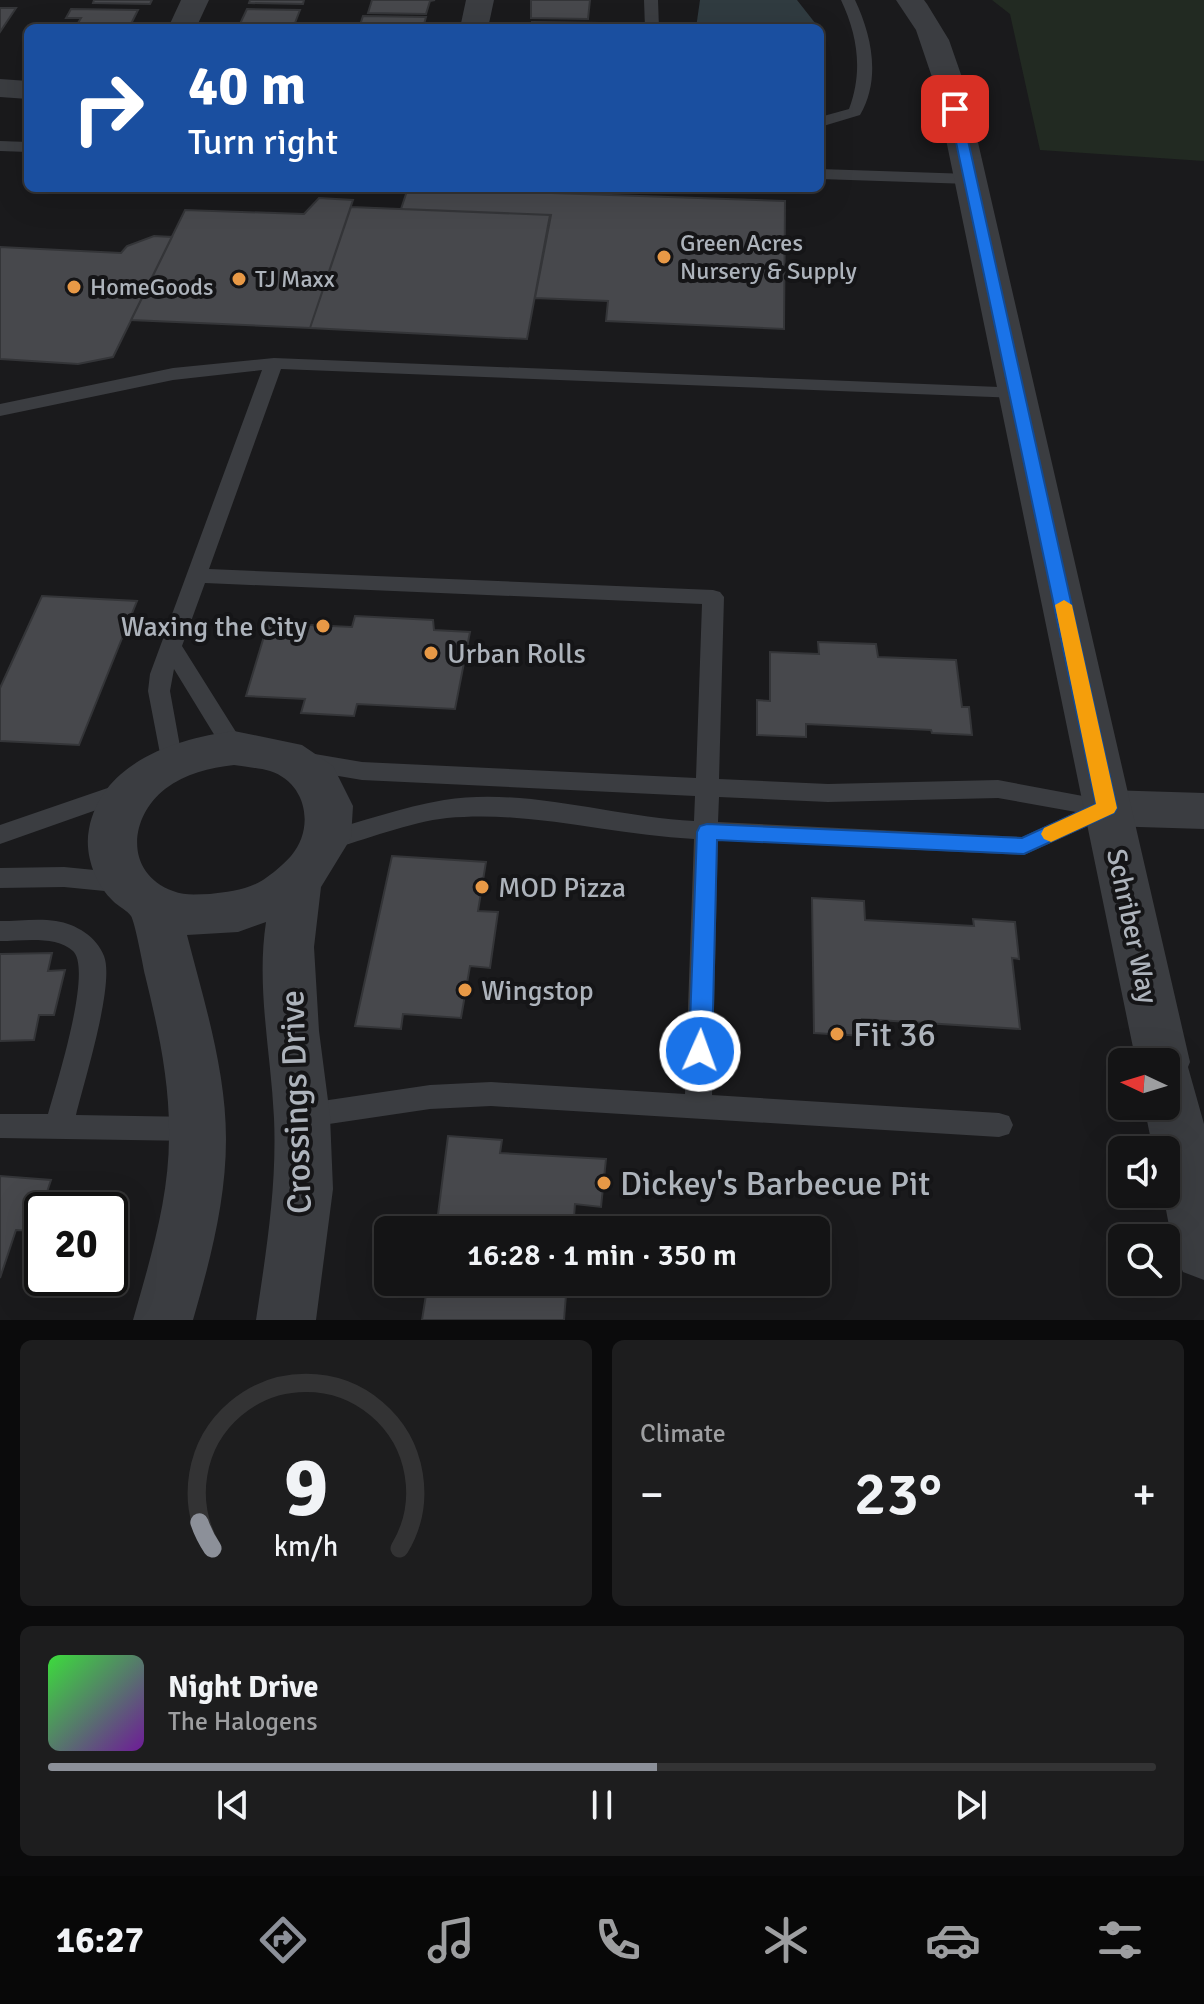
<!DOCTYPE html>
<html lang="en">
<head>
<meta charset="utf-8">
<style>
  body { margin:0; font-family:Signika,sans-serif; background:#1d1d1e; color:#f1f3f6; height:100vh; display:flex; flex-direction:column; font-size:30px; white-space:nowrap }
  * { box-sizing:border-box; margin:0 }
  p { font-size:26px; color:#9d9ea0 }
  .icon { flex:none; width:44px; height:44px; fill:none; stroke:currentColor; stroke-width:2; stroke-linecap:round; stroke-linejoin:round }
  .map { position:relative; height:1320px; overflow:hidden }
  .drawer { display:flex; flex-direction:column; gap:20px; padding:20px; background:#0b0b0c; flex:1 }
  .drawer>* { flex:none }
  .hud { position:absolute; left:24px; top:24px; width:800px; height:168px; border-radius:12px; box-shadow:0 8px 32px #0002,0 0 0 2px #333334; background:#1a4fa0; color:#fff; overflow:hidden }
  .needle { width:52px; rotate:274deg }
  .controls { position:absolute; left:1108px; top:1048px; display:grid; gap:16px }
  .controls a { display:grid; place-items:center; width:72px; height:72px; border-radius:12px; background:#141415; box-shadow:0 8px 32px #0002,0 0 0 2px #333334; font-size:40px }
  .speed { position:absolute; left:24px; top:1192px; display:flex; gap:16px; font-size:40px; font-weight:700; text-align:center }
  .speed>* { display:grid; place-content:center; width:104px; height:104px; border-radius:50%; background:#141415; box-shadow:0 8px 32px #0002,0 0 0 2px #333334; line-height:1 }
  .speed .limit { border:4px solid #111; border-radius:12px; background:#fff; color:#111 }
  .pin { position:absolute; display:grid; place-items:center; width:68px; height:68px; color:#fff; margin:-34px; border-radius:16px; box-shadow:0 4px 12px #0006 }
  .me { position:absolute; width:88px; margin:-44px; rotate:2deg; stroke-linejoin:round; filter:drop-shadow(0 0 6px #0008) }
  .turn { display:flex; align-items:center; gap:28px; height:168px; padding:0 32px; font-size:36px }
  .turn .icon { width:104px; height:104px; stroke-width:2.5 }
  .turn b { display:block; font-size:56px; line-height:68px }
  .big { font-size:60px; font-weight:600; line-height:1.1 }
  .drawer .tile { flex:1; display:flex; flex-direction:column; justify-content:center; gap:12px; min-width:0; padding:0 28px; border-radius:12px; background:#1d1d1e }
  .drawer .dial { align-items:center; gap:0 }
  .dial svg { height:208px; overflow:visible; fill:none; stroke:#333334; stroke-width:7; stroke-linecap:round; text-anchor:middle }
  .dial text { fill:#f1f3f6; stroke:none }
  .song { display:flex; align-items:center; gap:24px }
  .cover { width:96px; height:96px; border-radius:12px; background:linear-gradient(135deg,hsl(120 70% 55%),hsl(280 70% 35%)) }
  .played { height:8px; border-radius:4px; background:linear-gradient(90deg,#8c9099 55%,#333334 55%) }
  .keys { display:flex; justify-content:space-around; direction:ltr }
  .heat { display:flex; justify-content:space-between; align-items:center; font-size:44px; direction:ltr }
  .drawer .tiles { flex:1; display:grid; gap:20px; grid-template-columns:1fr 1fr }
  .tile:last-child { grid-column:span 2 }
  .trip { position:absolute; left:374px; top:1216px; width:456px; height:80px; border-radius:12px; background:#141415; box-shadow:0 8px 32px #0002,0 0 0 2px #333334; font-weight:600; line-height:80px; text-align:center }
  .tab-bar { display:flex; height:128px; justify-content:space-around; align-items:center; background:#080808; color:#9d9ea0 }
  .tab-bar .icon { width:56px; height:56px }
  .tab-bar .on { color:#8c9099 }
  .tab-bar b { font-size:36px; color:#f1f3f6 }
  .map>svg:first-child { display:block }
</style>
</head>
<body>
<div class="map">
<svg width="1204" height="1320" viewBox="0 0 1204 1320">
  <rect width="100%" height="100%" fill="#1a1a1c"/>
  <!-- green -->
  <path fill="#222a22" d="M992 0H1204V161L1040 150 1010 14Z"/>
  <!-- water -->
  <path fill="#303b40" d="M700 0H797L819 28H696Z"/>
  <!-- building -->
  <path fill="#47484c" stroke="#343538" stroke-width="2" d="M94 0H152L150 4 93 3Z
    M250 0H304L303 4 249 3Z
    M372 0H435L430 1 426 14 368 13Z
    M531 0H590L588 19 531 18Z
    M0 8H16L0 32Z
    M71 9 138 10 129 28H75L81 18H66Z
    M247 9 300 10 293 28H238Z
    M363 16 426 17 423 28H359Z
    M532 22 601 23 600 28H531Z
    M408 188 785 201 784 329 606 321 608 301 535 298 551 215 401 209Z
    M319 198 353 200 310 328 131 320 185 210 304 214Z
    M351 207 550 215 527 339 310 328Z
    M154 236 172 237 113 357 78 364 0 359V247L121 253 127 246Z
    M42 596 137 601 79 745 0 741V688Z
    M355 616 433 620 434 630 470 632 455 709 357 704 354 716 301 713 305 699 246 696 268 623 352 627Z
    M818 642 876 644 878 657 956 660 962 707H969L972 735 932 733 931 730 806 724V737L757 735V700L770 701V652L819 654Z
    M392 856 486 862 478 911 498 912 490 968 470 966 461 1018 403 1014 401 1029 355 1026Z
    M812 898 864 901 865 920 974 926 973 919 1015 922 1019 959 1012 958 1020 1029 862 1019 863 1036 814 1033Z
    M52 953 48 971 65 970 54 1015H39L34 1040 0 1041V954Z
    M448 1136 502 1140 500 1153 606 1159 601 1207 575 1204 573 1230H436Z
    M0 1176 51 1180 34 1231 16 1230 0 1278Z
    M428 1282H567L564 1320H422Z"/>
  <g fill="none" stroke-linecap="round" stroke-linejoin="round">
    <!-- service -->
    <path fill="#3b3d41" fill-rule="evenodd" d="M644 0H658L659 28H645Z
      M841 0H855C872 36 881 79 860 115L820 127V117L849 109C863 72 858 36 841 0Z
      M0 141 28 142V152L0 151Z
      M820 169 970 174 978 179 970 184 820 179Z
      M274 358 1025 388 1027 392 1018 398 281 369 209 569 713 590 720 592 724 597 719 779 828 784 998 780 1115 802 1119 808 1115 814 1024 855 718 840 712 1095 999 1113 1009 1116 1013 1125 1009 1134 999 1137 491 1106 430 1109 302 1128 292 1125 288 1116 292 1107 302 1104 430 1085 491 1082 685 1094 694 839C611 835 530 810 447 818 410 822 365 840 328 850L319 848 316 841 319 834C359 822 403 807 444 800 526 787 612 817 694 821L695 796 362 780 303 770 295 767 291 761 295 755 303 752 362 762 696 778 702 604 205 583 182 646 246 748 242 754 234 756 226 754 174 669 170 691 183 763 179 769 171 772 163 769 148 691 150 674 262 370 173 380 0 416V404L173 368ZM719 797 828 802 998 798 1076 812 1022 837 718 822Z
      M128 781 136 784 140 790 136 796 0 844V825Z
      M64 867 125 873 134 876 137 883 134 890 125 893 64 887 0 888V868Z
      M0 921C18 921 39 918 56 921 76 924 97 937 104 956 115 984 84 1082 76 1115L195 1117 205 1120 209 1129 205 1138 195 1141 0 1138V1114H48C56 1085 93 970 73 951 56 935 21 941 0 941Z"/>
    <!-- minor -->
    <path fill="#3b3d41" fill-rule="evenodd" d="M181 0H209L196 28H168Z
      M466 0H494L488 28H460Z
      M0 79 28 81V99L0 97Z
      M234 731 302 745 333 766 353 806 351 838 321 887 314 947 319 1031 330 1116 333 1189 316 1320H256C266 1252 277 1187 274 1118 271 1053 256 987 266 922L238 932 187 935C204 1001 226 1070 226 1139 226 1201 210 1261 193 1320H133C150 1260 169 1199 169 1137 170 1082 158 1028 145 975 143 966 135 922 131 916 128 911 118 906 113 901 95 884 84 854 89 829 102 762 175 739 234 731ZM234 765C246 767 259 768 270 771 307 783 315 828 291 856 284 864 272 874 263 880 247 890 228 892 210 894 198 894 185 896 173 891 124 873 129 817 165 789 186 773 209 768 234 765Z
      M1107 790 1204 793V829L1107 826 1090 821 1083 808 1090 795Z"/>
    <!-- tertiary -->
    <path fill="#3b3d41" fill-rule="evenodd" d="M896 0H924L927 4 949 40 965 86 1190 1062 1188 1067 1204 1124V1280L1183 1272 1174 1252 1163 1194H1166V1150H1153L1144 1106H1166V1062H1136L935 86 916 30Z"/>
  </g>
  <!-- route -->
  <path fill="#1a73e8" stroke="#114b97" stroke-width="2" d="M955 106 961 109 1117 808 1114 813 1024 854 717 840 712 1051 708 1058 700 1061 693 1058 689 1051 697 832 700 826 707 824 1022 838 1096 804 949 109Z"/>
  <!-- slow -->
  <path fill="#f59e0b" d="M1064 600 1072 605 1117 808 1114 813 1051 842 1044 839 1041 834 1044 828 1096 804 1055 605Z"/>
  <!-- markers -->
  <g fill="#e89946" stroke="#151517" stroke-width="3">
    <circle cx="664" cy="257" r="8"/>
    <circle cx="239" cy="279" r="8"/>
    <circle cx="74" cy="287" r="8"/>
    <circle cx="323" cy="626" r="8"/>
    <circle cx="431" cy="653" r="8"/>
    <circle cx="482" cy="887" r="8"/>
    <circle cx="465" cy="990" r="8"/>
    <circle cx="837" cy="1034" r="8"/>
    <circle cx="604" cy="1183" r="8"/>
  </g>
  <g text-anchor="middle" stroke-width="8" stroke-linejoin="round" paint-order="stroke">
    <!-- far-poi labels -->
    <g font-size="24" fill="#adb3bb" stroke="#151517" text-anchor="start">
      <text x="680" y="251">Green Acres<tspan x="680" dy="28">Nursery &amp; Supply</tspan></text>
      <text x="255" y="287">TJ Maxx</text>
      <text x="90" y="295">HomeGoods</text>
    </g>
    <!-- poi labels -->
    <g font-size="28" fill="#adb3bb" stroke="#151517" text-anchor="start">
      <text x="307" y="636" text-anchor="end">Waxing the City</text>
      <text x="447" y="663">Urban Rolls</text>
      <text x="498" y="897">MOD Pizza</text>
      <text x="481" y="1000">Wingstop</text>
    </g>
    <!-- street labels -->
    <g font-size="28" fill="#adb3bb" stroke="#151517">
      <text transform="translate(1133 926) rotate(78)" y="10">Schriber Way</text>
    </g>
    <!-- near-poi labels -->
    <g font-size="34" fill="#adb3bb" stroke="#151517" text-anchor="start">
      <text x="853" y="1046">Fit 36</text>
      <text x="620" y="1195">Dickey's Barbecue Pit</text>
    </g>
    <!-- near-street labels -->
    <g font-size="34" fill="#adb3bb" stroke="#151517">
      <text transform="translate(295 1102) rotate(-92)" y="12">Crossings Drive</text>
    </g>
  </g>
</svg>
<div class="controls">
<a><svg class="needle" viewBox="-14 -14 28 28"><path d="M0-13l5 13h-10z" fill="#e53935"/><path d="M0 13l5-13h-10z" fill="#9d9ea0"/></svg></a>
<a><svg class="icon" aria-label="sound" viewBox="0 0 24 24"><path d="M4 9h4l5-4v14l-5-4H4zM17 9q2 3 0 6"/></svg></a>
<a><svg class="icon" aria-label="search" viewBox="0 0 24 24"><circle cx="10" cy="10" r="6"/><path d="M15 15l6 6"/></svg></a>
</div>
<div class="speed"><div class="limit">20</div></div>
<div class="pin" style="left:955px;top:109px;background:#d93025"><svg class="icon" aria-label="arrive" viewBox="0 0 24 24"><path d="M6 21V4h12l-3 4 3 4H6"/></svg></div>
<svg class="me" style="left:700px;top:1051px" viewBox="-20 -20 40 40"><circle r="17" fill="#1a73e8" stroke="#fff" stroke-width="3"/><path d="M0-11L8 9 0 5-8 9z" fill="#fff"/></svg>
<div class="trip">16:28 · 1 min · 350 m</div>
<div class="hud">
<div class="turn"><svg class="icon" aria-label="right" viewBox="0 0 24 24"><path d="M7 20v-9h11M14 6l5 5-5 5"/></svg><div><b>40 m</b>Turn right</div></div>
</div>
</div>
<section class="drawer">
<div class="tiles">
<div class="tile dial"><svg viewBox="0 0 100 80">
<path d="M14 69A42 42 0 1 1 86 69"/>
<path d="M14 69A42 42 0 0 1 9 59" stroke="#8c9099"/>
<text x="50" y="56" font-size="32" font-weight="700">9</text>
<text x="50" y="72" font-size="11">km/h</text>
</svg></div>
<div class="tile"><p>Climate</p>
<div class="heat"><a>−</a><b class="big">23°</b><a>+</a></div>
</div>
<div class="tile">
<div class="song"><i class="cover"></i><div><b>Night Drive</b><p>The Halogens</p></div></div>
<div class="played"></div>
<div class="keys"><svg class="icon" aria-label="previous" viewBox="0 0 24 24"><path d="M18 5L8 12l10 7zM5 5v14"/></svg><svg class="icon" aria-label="pause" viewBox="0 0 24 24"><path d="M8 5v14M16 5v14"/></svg><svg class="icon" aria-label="next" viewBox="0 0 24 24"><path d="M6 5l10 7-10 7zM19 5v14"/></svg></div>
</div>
</div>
</section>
<nav class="tab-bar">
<b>16:27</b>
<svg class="icon on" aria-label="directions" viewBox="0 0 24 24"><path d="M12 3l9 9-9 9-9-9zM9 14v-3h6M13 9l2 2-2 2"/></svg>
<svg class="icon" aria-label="music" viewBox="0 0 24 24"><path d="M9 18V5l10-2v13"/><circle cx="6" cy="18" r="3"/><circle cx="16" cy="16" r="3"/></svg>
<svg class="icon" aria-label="phone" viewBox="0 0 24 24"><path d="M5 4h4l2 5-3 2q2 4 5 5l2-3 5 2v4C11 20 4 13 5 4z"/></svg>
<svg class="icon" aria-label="climate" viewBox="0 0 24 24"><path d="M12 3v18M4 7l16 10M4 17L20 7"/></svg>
<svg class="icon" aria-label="car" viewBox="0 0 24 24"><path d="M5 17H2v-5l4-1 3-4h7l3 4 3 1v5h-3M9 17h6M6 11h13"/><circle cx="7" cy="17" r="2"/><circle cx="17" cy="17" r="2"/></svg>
<svg class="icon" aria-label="filters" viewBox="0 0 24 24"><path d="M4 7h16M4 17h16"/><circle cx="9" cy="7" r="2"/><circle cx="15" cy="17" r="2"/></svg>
</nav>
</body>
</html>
